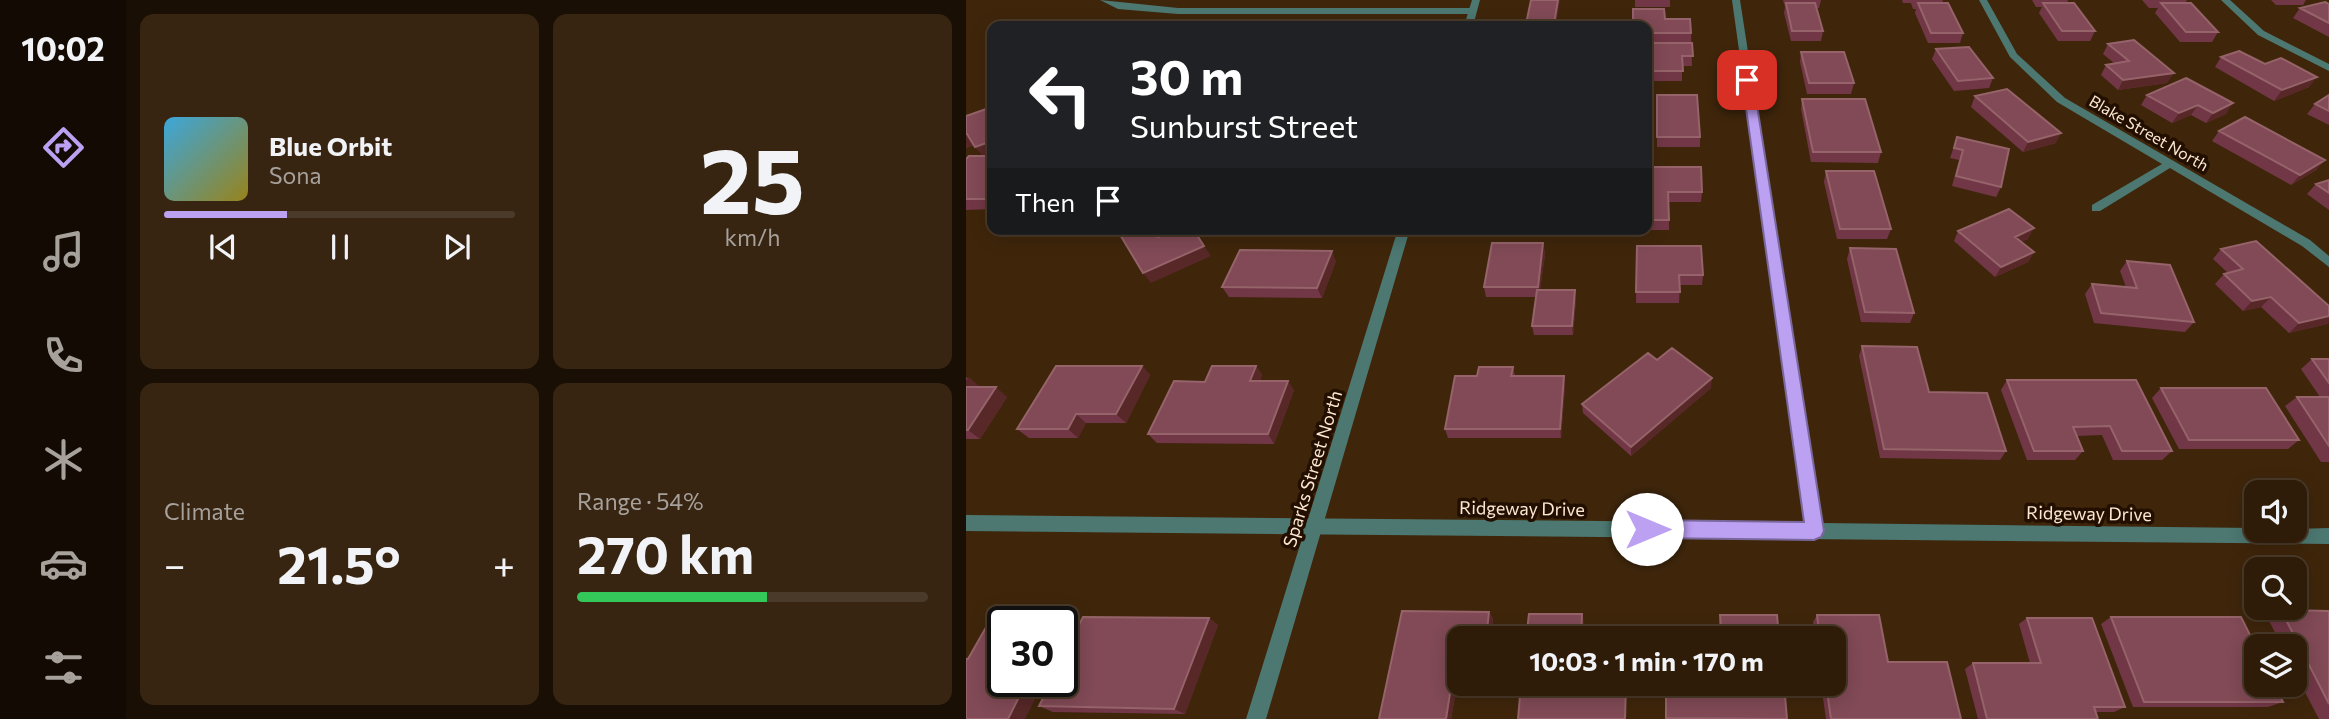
<!DOCTYPE html>
<html lang="en">
<head>
<meta charset="utf-8">
<style>
  body { margin:0; font-family:Commissioner,sans-serif; background:#372512; color:#f1f3f6; height:100vh; display:flex; flex-direction:column; font-size:26px; white-space:nowrap }
  * { box-sizing:border-box; margin:0 }
  p { font-size:23px; color:#a7a19c }
  .icon { flex:none; width:38px; height:38px; fill:none; stroke:currentColor; stroke-width:2; stroke-linecap:round; stroke-linejoin:round }
  .map { position:relative; flex:1; overflow:hidden }
  .drawer { display:flex; flex-direction:column; gap:14px; padding:14px; background:#1a0f04; width:840px }
  .drawer>* { flex:none }
  .hud { position:absolute; left:21px; top:21px; width:665px; height:214px; border-radius:14px; box-shadow:0 4px 18px #0003,0 0 0 2px #4a3a29; background:#202124; color:#fff; overflow:hidden }
  .tools { position:absolute; left:1278px; top:480px; display:grid; gap:14px }
  .tools a { display:grid; place-items:center; width:63px; height:63px; border-radius:14px; background:#2f1c08; box-shadow:0 4px 18px #0003,0 0 0 2px #4a3a29; font-size:35px }
  .speed { position:absolute; left:21px; top:606px; display:flex; gap:14px; font-size:35px; font-weight:700; text-align:center }
  .speed>* { display:grid; place-content:center; width:91px; height:91px; border-radius:50%; background:#2f1c08; box-shadow:0 4px 18px #0003,0 0 0 2px #4a3a29; line-height:1 }
  .speed .limit { border:4px solid #111; border-radius:10px; background:#fff; color:#111 }
  .pin { position:absolute; display:grid; place-items:center; width:60px; height:60px; color:#fff; margin:-30px; border-radius:14px; box-shadow:0 4px 10px #0006 }
  .me { position:absolute; width:77px; margin:-38px; rotate:90deg; stroke-linejoin:round; filter:drop-shadow(0 0 5px #0008) }
  .turn { display:flex; align-items:center; gap:24px; height:147px; padding:0 28px; font-size:32px }
  .turn .icon { width:91px; height:91px; stroke-width:2.5 }
  .turn b { display:block; font-size:49px; line-height:60px }
  .then { display:flex; align-items:center; height:66px; padding:0 28px; background:#0003; gap:14px; font-size:26px }
  .big { font-size:52px; font-weight:700; line-height:1.1 }
  .drawer .tile { flex:1; display:flex; flex-direction:column; justify-content:center; gap:10px; min-width:0; padding:0 24px; border-radius:14px; background:#372512 }
  .drawer .dial { align-items:center; gap:0 }
  .dial b { font-size:91px; line-height:1 }
  .song { display:flex; align-items:center; gap:21px }
  .cover { width:84px; height:84px; border-radius:10px; background:linear-gradient(135deg,hsl(200 70% 55%),hsl(50 70% 35%)) }
  .played { height:7px; border-radius:4px; background:linear-gradient(90deg,#bca0f2 35%,#4a3a29 35%) }
  .keys { display:flex; justify-content:space-around; direction:ltr }
  .heat { display:flex; justify-content:space-between; align-items:center; font-size:38px; direction:ltr }
  .charge { height:10px; border-radius:5px; background:linear-gradient(90deg,#34c759 54%,#4a3a29 0) }
  .drawer .tiles { flex:1; display:grid; gap:14px; grid-template-columns:repeat(2,1fr) }
  .trip { position:absolute; left:481px; top:626px; width:399px; height:70px; border-radius:14px; background:#2f1c08; box-shadow:0 4px 18px #0003,0 0 0 2px #4a3a29; font-weight:700; line-height:70px; text-align:center }
  main { display:flex; flex:1; min-height:0 }
  .tabs { display:flex; flex-direction:column; width:126px; justify-content:space-around; align-items:center; background:#130b03; color:#a7a19c }
  .tabs .icon { width:49px; height:49px }
  .tabs .on { color:#bca0f2 }
  .tabs b { font-size:32px; color:#f1f3f6 }
  .map>svg:first-child { display:block }
</style>
</head>
<body>
<main>
<nav class="tabs">
<b>10:02</b>
<svg class="icon on" aria-label="directions" viewBox="0 0 24 24"><path d="M12 3l9 9-9 9-9-9zM9 14v-3h6M13 9l2 2-2 2"/></svg>
<svg class="icon" aria-label="music" viewBox="0 0 24 24"><path d="M9 18V5l10-2v13"/><circle cx="6" cy="18" r="3"/><circle cx="16" cy="16" r="3"/></svg>
<svg class="icon" aria-label="phone" viewBox="0 0 24 24"><path d="M5 4h4l2 5-3 2q2 4 5 5l2-3 5 2v4C11 20 4 13 5 4z"/></svg>
<svg class="icon" aria-label="climate" viewBox="0 0 24 24"><path d="M12 3v18M4 7l16 10M4 17L20 7"/></svg>
<svg class="icon" aria-label="car" viewBox="0 0 24 24"><path d="M5 17H2v-5l4-1 3-4h7l3 4 3 1v5h-3M9 17h6M6 11h13"/><circle cx="7" cy="17" r="2"/><circle cx="17" cy="17" r="2"/></svg>
<svg class="icon" aria-label="filters" viewBox="0 0 24 24"><path d="M4 7h16M4 17h16"/><circle cx="9" cy="7" r="2"/><circle cx="15" cy="17" r="2"/></svg>
</nav>
<section class="drawer">
<div class="tiles">
<div class="tile">
<div class="song"><i class="cover"></i><div><b>Blue Orbit</b><p>Sona</p></div></div>
<div class="played"></div>
<div class="keys"><svg class="icon" aria-label="previous" viewBox="0 0 24 24"><path d="M18 5L8 12l10 7zM5 5v14"/></svg><svg class="icon" aria-label="pause" viewBox="0 0 24 24"><path d="M8 5v14M16 5v14"/></svg><svg class="icon" aria-label="next" viewBox="0 0 24 24"><path d="M6 5l10 7-10 7zM19 5v14"/></svg></div>
</div>
<div class="tile dial"><b>25</b><p>km/h</p></div>
<div class="tile"><p>Climate</p>
<div class="heat"><a>−</a><b class="big">21.5°</b><a>+</a></div>
</div>
<div class="tile"><p>Range · 54%</p><b class="big">270 km</b><div class="charge"></div></div>
</div>
</section>
<div class="map">
<svg width="1363" height="719" viewBox="0 0 1363 719">
  <rect width="100%" height="100%" fill="#3f260b"/>
  <g fill="none" stroke-linecap="round" stroke-linejoin="round">
    <!-- minor -->
    <path fill="#4c7871" fill-rule="evenodd" d="M134 0 212 8H507L511 11 507 14H212L152 9Z
      M766 0H774L855 523 1290 528V530L1363 528V544L0 531V515L839 523Z
      M1013 0H1021L1051 54 1099 98 1344 240 1363 256V267L1336 246 1204 168 1134 211H1126V205L1196 164 1091 102 1044 57Z
      M1255 0H1264L1298 31 1363 64V71L1292 35Z"/>
    <!-- tertiary -->
    <path fill="#4c7871" fill-rule="evenodd" d="M506 0H514L507 26H498Z
      M432 229H444L300 719H280Z"/>
  </g>
  <!-- wall -->
  <path fill="#723747" d="M565 0 590 26H560Z
    M669 0H704V7H669Z
    M817 0H855L853 8H850L857 31 855 41H825L818 13 819 7Z
    M936 0H977L976 3 997 33 994 43H962L949 13 950 9H947L945 3H937Z
    M1066 0H1102L1101 3 1129 31 1124 41H1092L1073 13 1076 7H1070Z
    M1176 0H1221L1219 3 1252 32 1246 42H1214L1189 13 1192 8H1183Z
    M1305 0H1340L1337 5H1310Z
    M1363 4V37L1327 18 1334 8Z
    M699 19 725 33 726 66H716V81H681V26Z
    M1142 44 1201 83 1152 90 1135 75 1140 65 1148 63 1137 54Z
    M970 49 1027 78 1023 88 988 91 966 59Z
    M835 52 888 83 885 94H841L834 62Z
    M1255 57 1343 87 1308 101 1249 67Z
    M1220 78 1260 114 1240 123 1225 115 1206 123 1175 105 1181 95Z
    M691 95 734 137V147H691Z
    M1363 95V125L1341 114 1349 104Z
    M1009 96 1090 143 1057 152 1005 107Z
    M836 99 915 152 912 163 845 162 835 109Z
    M26 107V154L21 156H26V209L0 210V159L17 156 8 145 0 148V116Z
    M1253 131 1359 160 1350 170 1325 185 1246 141Z
    M991 137 1035 187 1030 197 986 186 993 160 984 158Z
    M681 167 736 192 735 202H703V230H660L681 229Z
    M860 171 925 229 921 239H871L858 182Z
    M1363 180V210L1341 194 1350 184Z
    M521 229H566L565 237H522Z
    M992 231 1062 239 1055 242 1068 252 1062 262 1029 277 988 241Z
    M577 243 579 254 574 290 610 300 607 335H568L566 326 570 297H520L518 287Z
    M671 246 737 275 736 285H714L713 303H670Z
    M884 248 948 313 944 323 895 322 881 259Z
    M1255 249 1363 306V322L1361 324 1323 333 1295 307 1277 311 1249 284 1258 274 1262 273 1247 259Z
    M370 261 356 298 263 297 256 287Z
    M1161 261 1228 322 1219 332 1128 323 1119 294 1126 284 1160 287 1154 271Z
    M896 346 963 392 1040 451 1034 460 914 458 893 356Z
    M1346 359H1363V462H1355L1319 406 1331 397H1354L1335 369Z
    M176 366 184 375 160 423H120L112 438H63L51 429Z
    M290 366 296 375 294 381 328 390 308 444 191 443 182 434Z
    M547 367 549 376 599 386 595 438H482L479 429 511 376Z
    M0 377 14 387 41 397 14 439H0Z
    M1041 380 1206 451 1196 460H1147L1136 435 1110 436 1117 451 1109 460H1061L1035 390Z
    M745 388 665 456 617 413 616 404Z
    M1195 388 1333 440 1322 449H1213L1186 398Z
    M1315 610 1363 611V719H1353L1328 671V646H1316L1301 617Z
    M436 611 523 612 527 619 524 639H494V674H493L485 719H413Z
    M754 615 813 639H754L753 622Z
    M851 615 922 662 995 719H860L855 684H868V639H849L847 622Z
    M1145 617 1317 702 1302 707H1167L1135 624Z
    M243 618 252 625 219 714 87 712 73 706Z
    M1061 618 1159 707 1148 712H1130L1132 719H1012L999 669 1007 663H1064L1053 624Z"/>
  <!-- shaded-wall -->
  <path fill="#582828" d="M592 0H594L590 26H588Z
    M1208 73 1201 83 1152 90 1157 80Z
    M1351 77 1343 87 1308 101 1316 90Z
    M1267 103 1260 114 1240 123 1247 113Z
    M1232 105 1225 115 1206 123 1213 113Z
    M1095 133 1090 143 1057 152 1062 142Z
    M0 134H1L10 144 0 148Z
    M26 141V154L18 157 9 147Z
    M1359 160 1350 170 1325 185 1334 175Z
    M1068 228 1062 239 1044 247 1049 237Z
    M577 243 579 254 573 297 572 287Z
    M238 246 245 256 185 283 177 273Z
    M366 251 370 261 356 298 351 288Z
    M1068 252 1062 262 1029 277 1035 267Z
    M609 290 610 300 607 335 606 326Z
    M1305 297 1295 307 1277 311 1286 301Z
    M1363 316V322L1361 324 1323 333 1333 323Z
    M176 366 184 375 160 423 150 414Z
    M290 366 296 375 290 390 284 381Z
    M598 376 599 386 595 438 594 429Z
    M3 377 14 387 7 397 0 391V381Z
    M746 378 745 388 665 456V447Z
    M322 381 328 390 308 444 302 434Z
    M30 387 41 397 14 439 2 430Z
    M110 414 120 423 112 438 102 429Z
    M523 612 527 619 524 639H520Z
    M616 614 618 621 617 639H615Z
    M94 615 106 622 96 643V621H91Z
    M243 618 252 625 219 714 208 709Z
    M488 668 493 674 485 719H480Z
    M61 681H78L59 719H42Z"/>
  <!-- building -->
  <path fill="#814a56" stroke="#956369" stroke-width="2" d="M565 0H592L588 24H560Z
    M1359 2 1363 4V23L1334 8Z
    M820 3H849L857 31H826Z
    M952 3H982L997 33H965Z
    M1077 3H1108L1129 31H1096Z
    M1195 3H1225L1252 32H1220Z
    M667 9H698L699 19H724L725 33H681V26H667Z
    M1168 40 1208 73 1157 80 1140 65 1163 61 1142 44Z
    M681 43H726L727 56H716L717 71H681Z
    M1003 47 1027 78 992 81 970 49Z
    M1273 51 1299 64 1315 58 1351 77 1316 90 1255 57Z
    M835 52H878L888 83H843Z
    M1220 78 1267 103 1247 113 1232 105 1213 113 1181 95Z
    M1041 89 1095 133 1062 142 1009 96Z
    M691 95H731L734 137H691Z
    M1363 95V111L1349 104Z
    M836 99H899L915 152H847Z
    M26 107V141L9 147 1 134H0V116Z
    M1279 117 1359 160 1334 175 1253 131Z
    M991 137 1043 149 1035 187 990 176 997 150 988 148Z
    M3 156H26V199H0V159Z
    M681 167H735L736 192H702L703 220H681Z
    M860 171H908L925 229H874Z
    M1363 180V193L1350 184Z
    M1043 209 1068 228 1049 237 1068 252 1035 267 992 231Z
    M161 229H186L192 237 210 229H227L238 246 177 273 153 233Z
    M1290 241 1363 306V316L1333 323 1305 297 1286 301 1258 274 1277 269 1255 249Z
    M526 243H577L572 287H518Z
    M671 246H735L737 275H713L714 292H670Z
    M884 248 930 249 948 313 899 312Z
    M274 250 366 251 351 288 256 287Z
    M1161 261 1204 265 1228 322 1135 313 1126 284 1171 288Z
    M571 290H609L606 326H566Z
    M896 346 951 347 963 392 1021 393 1040 451 918 449Z
    M706 348 746 378 665 447 616 404 682 353 691 360Z
    M1346 359H1363V383Z
    M90 366H176L150 414H110L102 429H51Z
    M246 366H290L284 381H322L302 434H182L208 381 239 382Z
    M513 367H547L545 376H598L594 429H479L489 376H511Z
    M1041 380H1170L1206 451H1156L1144 426 1107 427 1117 451H1068Z
    M0 387H30L2 430H0Z
    M1195 388H1300L1333 440H1223Z
    M1331 397H1363V446Z
    M1315 610 1363 611V704Z
    M436 611 523 612 520 639H494V668H488L480 719H413Z
    M563 614H616L615 639H560Z
    M27 615H94L91 621H37V681H61L42 719H0V659H2Z
    M754 615H811L813 639H756Z
    M851 615H913L922 662H981L995 719H865L860 684H868V639H854Z
    M117 617 243 618 208 709 73 706 86 681H96V659Z
    M1145 617H1275L1290 647V684H1308L1317 702H1178Z
    M1061 618H1126L1159 707H1128L1132 719H1021L1007 663H1075Z
    M555 684H660L659 719H552Z
    M700 684H818L821 719 700 718Z"/>
  <!-- route -->
  <path fill="#bca0f2" stroke="#7a689d" stroke-width="2" d="M781 76 787 80 858 531 855 537 848 540 681 538 674 535 672 529 674 523 681 520 838 522 776 80Z"/>
  <g text-anchor="middle" stroke-width="7" stroke-linejoin="round" paint-order="stroke">
    <!-- far-street labels -->
    <g font-size="16" fill="#fde7d3" stroke="#220f00">
      <text transform="translate(1183 133) rotate(30)" y="6">Blake Street North</text>
    </g>
    <!-- street labels -->
    <g font-size="18" fill="#fde7d3" stroke="#220f00">
      <text transform="translate(347 469) rotate(-73)" y="6">Sparks Street North</text>
      <text transform="translate(556 509) rotate(1)" y="6">Ridgeway Drive</text>
      <text transform="translate(1123 514) rotate(1)" y="6">Ridgeway Drive</text>
    </g>
  </g>
</svg>
<div class="tools">
<a><svg class="icon" aria-label="sound" viewBox="0 0 24 24"><path d="M4 9h4l5-4v14l-5-4H4zM17 9q2 3 0 6"/></svg></a>
<a><svg class="icon" aria-label="search" viewBox="0 0 24 24"><circle cx="10" cy="10" r="6"/><path d="M15 15l6 6"/></svg></a>
<a><svg class="icon" aria-label="layers" viewBox="0 0 24 24"><path d="M12 4l9 5-9 5-9-5zM3 14l9 5 9-5"/></svg></a>
</div>
<div class="speed"><div class="limit">30</div></div>
<div class="pin" style="left:781px;top:80px;background:#d93025"><svg class="icon" aria-label="arrive" viewBox="0 0 24 24"><path d="M6 21V4h12l-3 4 3 4H6"/></svg></div>
<svg class="me" style="left:681px;top:529px" viewBox="-20 -20 40 40"><circle r="19" fill="#fff"/><path d="M0-13L10 11 0 6-10 11z" fill="#bca0f2"/></svg>
<div class="trip">10:03 · 1 min · 170 m</div>
<div class="hud">
<div class="turn"><svg class="icon" aria-label="left" viewBox="0 0 24 24"><path d="M17 20v-9H6M10 6l-5 5 5 5"/></svg><div><b>30 m</b>Sunburst Street</div></div>
<div class="then">Then<svg class="icon" aria-label="arrive" viewBox="0 0 24 24"><path d="M6 21V4h12l-3 4 3 4H6"/></svg></div>
</div>
</div>
</main>
</body>
</html>
